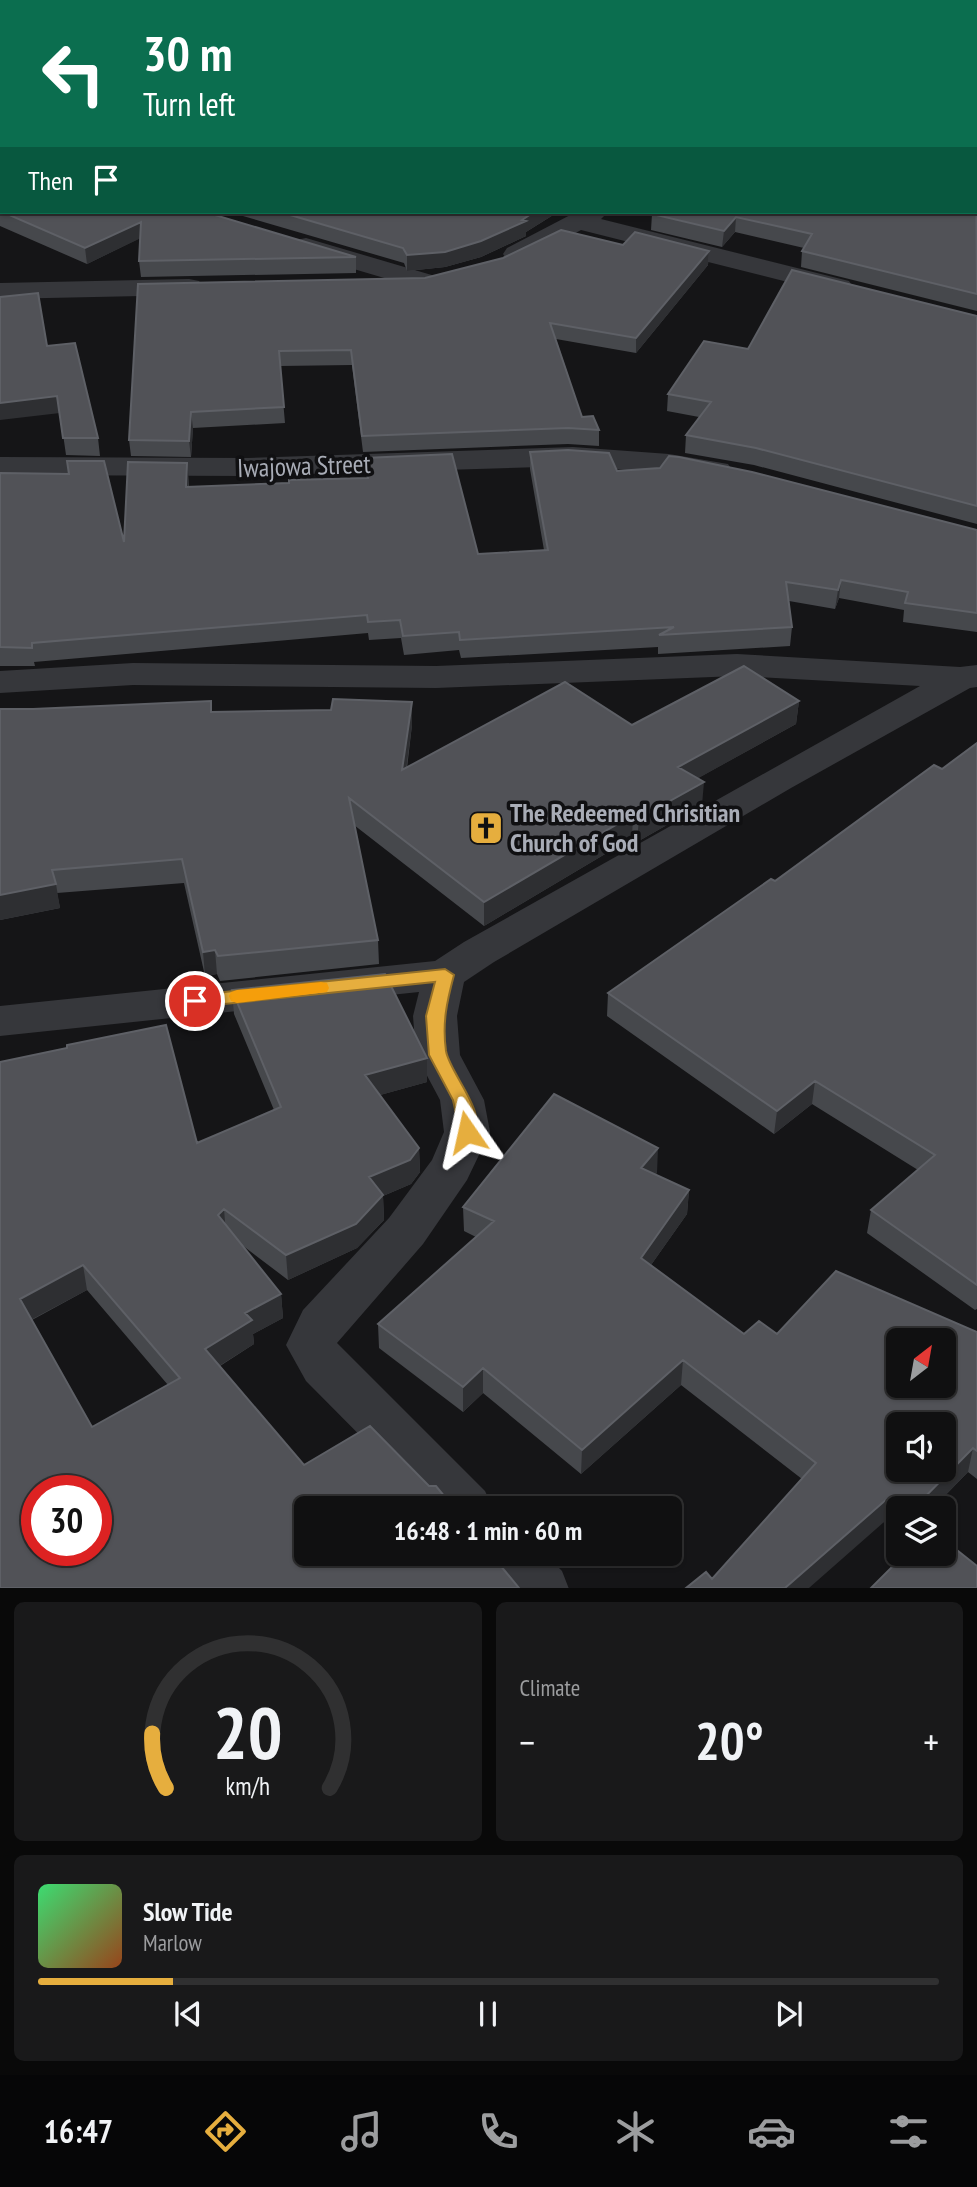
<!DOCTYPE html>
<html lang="en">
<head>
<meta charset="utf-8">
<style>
  body { margin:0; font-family:"PT Sans Narrow",sans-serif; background:#19191a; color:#f1f3f6; height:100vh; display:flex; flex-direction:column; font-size:26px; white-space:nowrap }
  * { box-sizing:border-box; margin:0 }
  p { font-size:23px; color:#9c9d9f }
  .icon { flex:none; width:38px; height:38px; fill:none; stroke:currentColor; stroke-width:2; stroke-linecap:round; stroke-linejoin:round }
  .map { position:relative; height:1588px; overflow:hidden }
  .panel { display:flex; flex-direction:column; gap:14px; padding:14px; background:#090909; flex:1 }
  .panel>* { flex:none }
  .banner { position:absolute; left:0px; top:0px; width:978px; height:214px; box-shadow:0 2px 5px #0004,0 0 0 2px #303031; background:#0b6e4f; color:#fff; overflow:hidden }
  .needle { width:46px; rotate:31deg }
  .tools { position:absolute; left:886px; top:1328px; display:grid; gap:14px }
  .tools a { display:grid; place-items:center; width:70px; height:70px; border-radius:10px; background:#101011; box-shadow:0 2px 5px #0004,0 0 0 2px #303031; font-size:35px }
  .speed { position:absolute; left:21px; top:1475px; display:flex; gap:14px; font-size:35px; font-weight:700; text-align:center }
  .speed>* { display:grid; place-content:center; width:91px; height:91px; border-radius:50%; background:#101011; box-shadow:0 2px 5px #0004,0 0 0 2px #303031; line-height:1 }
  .speed .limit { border:10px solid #d22; background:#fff; color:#111 }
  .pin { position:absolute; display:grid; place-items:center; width:60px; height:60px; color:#fff; margin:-30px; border:4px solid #fff; border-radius:50%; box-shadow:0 2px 7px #0007 }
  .me { position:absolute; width:77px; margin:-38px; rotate:349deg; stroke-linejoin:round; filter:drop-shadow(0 0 5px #0008) }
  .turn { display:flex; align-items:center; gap:24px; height:147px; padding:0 28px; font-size:32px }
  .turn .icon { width:91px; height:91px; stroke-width:2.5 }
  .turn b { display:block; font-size:49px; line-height:60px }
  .then { display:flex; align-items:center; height:66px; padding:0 28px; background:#0003; gap:14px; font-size:26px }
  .big { font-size:52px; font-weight:700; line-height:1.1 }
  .panel .tile { flex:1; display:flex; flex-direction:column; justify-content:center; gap:10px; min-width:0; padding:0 24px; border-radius:10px; background:#19191a }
  .panel .dial { align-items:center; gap:0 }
  .dial svg { height:182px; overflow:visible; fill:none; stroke:#303031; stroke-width:7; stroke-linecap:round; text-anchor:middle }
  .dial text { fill:#f1f3f6; stroke:none }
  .song { display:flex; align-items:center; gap:21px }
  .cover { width:84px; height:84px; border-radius:10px; background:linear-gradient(135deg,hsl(140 70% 55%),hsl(20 70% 35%)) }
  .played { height:7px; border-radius:4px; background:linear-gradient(90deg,#e6ae3e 15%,#303031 15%) }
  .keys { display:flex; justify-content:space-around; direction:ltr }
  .heat { display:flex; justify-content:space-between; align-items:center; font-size:38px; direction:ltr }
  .panel .tiles { flex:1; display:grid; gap:14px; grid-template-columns:1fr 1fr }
  .tile:last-child { grid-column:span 2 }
  .trip { position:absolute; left:294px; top:1496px; width:388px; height:70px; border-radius:10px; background:#101011; box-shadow:0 2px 5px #0004,0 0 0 2px #303031; font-weight:700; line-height:70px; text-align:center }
  .menu { display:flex; height:112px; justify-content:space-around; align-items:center; background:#060607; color:#9c9d9f }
  .menu .icon { width:49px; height:49px }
  .menu .current { color:#e6ae3e }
  .menu b { font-size:32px; color:#f1f3f6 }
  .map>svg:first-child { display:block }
</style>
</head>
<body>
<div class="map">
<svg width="977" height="1589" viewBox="0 0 977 1589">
  <rect width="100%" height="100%" fill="#151517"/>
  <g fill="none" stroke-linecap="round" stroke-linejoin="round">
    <!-- street -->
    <path fill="#36373b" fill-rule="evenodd" d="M157 0H179L156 2Z
      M863 0H890L892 2H864Z
      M576 212H608L601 219 849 281 853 287 849 293 839 295 581 230 527 260 517 262 507 260 503 254 507 248Z
      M306 238 435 276 439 282 435 288 425 290 296 252 293 246 296 240Z
      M189 279 199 281 203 287 199 293 189 295 0 299V283Z
      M573 447 669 454 728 464 733 471 728 478 717 480 669 473 573 466 248 476 0 475V457L248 458Z
      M737 654 960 667 977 665V687L970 688 791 788 494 962 464 982 457 1016 460 1055 484 1100 490 1132 467 1180 423 1244 337 1343 485 1491 493 1508H432L306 1381 286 1345 303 1310 389 1218 432 1160 444 1132 440 1100 416 1055 413 1016 419 992 0 1036V1006L435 961 464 942 920 686 737 676 436 688 133 685 0 693V671L133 663 436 666Z
      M482 1554H545L562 1571 569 1589H506L490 1571Z"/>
  </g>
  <!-- wall -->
  <path fill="#46484c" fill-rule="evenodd" d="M250 0H819L816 2H254Z
    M977 153V311L801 267 802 251 804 248 735 232 722 247 651 230 652 214Z
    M0 207 356 257V273L141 277 139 261 140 238 87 264 0 226Z
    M229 212H558L526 232V236L481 257 445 267 407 271 404 263Z
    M623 245 709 251 708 265 636 353 556 339 582 417 599 430V446L568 444 363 452 352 365 280 366 285 423 193 428 191 457 131 456 129 440 138 284 425 278Z
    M977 316V524L754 465 685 453 686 435 699 417 667 411 668 394 748 349Z
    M47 346 98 438 100 456 66 455 60 413Z
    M530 452 617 471 977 530V632L903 622 904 610 839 598 835 609 789 601 792 627 790 646 658 654V647L461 658 459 650 404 655 401 638 369 640 368 633 34 662 35 666H0V473L124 542 189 480V487L367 479 365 458 478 554 544 550 530 469Z
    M799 701 796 724 698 778 702 805 637 842 632 838 484 926 354 825 378 940 379 964 220 981 217 974 205 976 184 883 57 893 60 908 0 920V709L212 712 331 710 412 702V725L407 768 632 725Z
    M977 743V1309L975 1310 867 1233 871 1210 918 1170 812 1104 774 1134 607 1016 608 993 942 769Z
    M232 990 427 1058V1082L380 1095 419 1148 420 1172 411 1184 383 1196 384 1220 357 1248 288 1280 242 1245 281 1294 283 1318 253 1334 254 1344 220 1366 304 1465 0 1588V1062L197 1143 274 1110 234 1014ZM87 1290 168 1385 92 1427 32 1320Z
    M657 1173 655 1174 689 1190 687 1214 651 1265 744 1334 977 1332V1479L968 1472 933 1508H898V1537L884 1522 712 1579 802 1479 681 1385 581 1474 483 1393 463 1412 379 1348 378 1324 476 1237 464 1231 463 1207Z"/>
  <!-- shaded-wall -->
  <path fill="#2e2f32" d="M801 0H819L816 2H798Z
    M534 212H558L526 232V236L481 257 445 267 407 271V255L522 220Z
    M736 217 735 232 722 247 724 231Z
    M141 222 143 237 87 264 85 248Z
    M709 251 708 265 636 353V338Z
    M57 396 60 413 0 420V403Z
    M191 412 193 428 191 457 189 441Z
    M187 463 189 480 187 505 186 487Z
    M841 580 839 598 835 609 838 590Z
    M799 701 796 724 677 790 678 767Z
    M412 702V725L403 793 402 770Z
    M704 782 702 805 637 842 639 818Z
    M633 815 632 838 484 926V902Z
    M56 884 60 908 0 920V895Z
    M215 950 217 974 205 976 203 952Z
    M427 1058V1082L366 1099 365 1075Z
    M815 1081 812 1104 774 1134 777 1111Z
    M419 1148 420 1172 411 1184 383 1196 384 1220 357 1248 288 1280 286 1255 369 1177Z
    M658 1148 657 1173 640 1192 641 1168Z
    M689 1190 687 1214 639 1282 641 1258Z
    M224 1209 226 1234 218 1215Z
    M83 1265 87 1290 25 1323 20 1299Z
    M281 1294 283 1318 253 1334 254 1344 208 1373 205 1349 245 1313Z
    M683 1360 681 1385 581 1474 582 1450Z
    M483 1368V1393L463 1412V1387Z
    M973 1448 968 1472 933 1508H914Z
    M888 1498 884 1522 809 1588H785Z"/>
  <!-- building -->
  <path fill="#515257" stroke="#5e6066" stroke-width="2" fill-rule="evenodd" d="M0 0H123L126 2H2V194L0 189V57H1Z
    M280 0H801L798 2H284Z
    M895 0H977V4L976 2H892Z
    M977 22V135L976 136V23Z
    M976 153 977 294 802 251 812 234 736 217 724 231 652 214 654 212H976Z
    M2 206V212H205L356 257 139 261 141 222 85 248 0 211V207Z
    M280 212H534L522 220 526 221 481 241 445 252 407 255 403 248Z
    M561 230 623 245 635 232 709 251 636 338 550 323 582 417 593 416 599 430 568 428 362 436 351 350 279 351 284 407 191 412 189 441 129 440 138 284 425 278 503 258Z
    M792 270 977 316V506L756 448 686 435 711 402 668 394 704 341 748 349Z
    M38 293 47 346 75 343 98 438H63L57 396 0 403V297Z
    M568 450 609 453 617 471 660 468 669 456 679 457 752 472 977 530V613L905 603 908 592 841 580 838 590 786 582 792 627 659 635 674 627 460 640 459 632 403 636 400 620 368 622 367 615 32 643V648L0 647V473L69 474 67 461H104L124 542 128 462 187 463 186 487 289 483V480L368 478 365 458 452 454 478 554 548 550 530 452Z
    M744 666 799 701 678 767 704 782 639 818 633 815 484 902 349 798 378 940 218 956 215 950 203 952 182 859 52 870 56 884 0 895V709H33L211 701V712L331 710 333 699 412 702 402 770 565 682 632 725Z
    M977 743V1285L871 1210 935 1155 815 1081 777 1111 608 993 771 879 775 881 934 765 942 769Z
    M385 974 427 1058 365 1075 419 1148 410 1160 369 1177 383 1195 356 1224 286 1255 224 1209 218 1215 281 1294 245 1313 252 1320 205 1349 304 1465 370 1426 429 1486H436L454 1508H306V1554H491L519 1588H0V1062L67 1048V1045L166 1025 197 1143 281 1107 232 990ZM83 1265 180 1378 92 1427 20 1299ZM37 1491H96V1550H37Z
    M554 1094 658 1148 641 1168 689 1190 641 1258 744 1334 759 1321 777 1334 836 1271 977 1332V1451L973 1448 914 1508H899L888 1498 785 1588H686L706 1572 712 1579 816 1463 683 1360 582 1450 483 1368 463 1387 378 1324 494 1221 463 1207ZM898 1340H943V1386H898ZM898 1424H943V1470H898Z
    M943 1539 977 1566V1588H871L905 1554H943Z"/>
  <!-- route -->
  <path fill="#e6ae3e" stroke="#967128" stroke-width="2" d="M445 969 454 975C447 1001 442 1023 446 1051 450 1074 488 1112 474 1137H461L453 1100 429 1055 426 1016 435 982 195 1007 189 1005 186 1001 189 996 195 995Z"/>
  <!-- slow -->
  <path fill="#f59e0b" d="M321 982 327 983 329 988 327 992 237 1003 231 1001 229 996 231 992 237 990Z"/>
  <!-- icons -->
  <defs>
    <g id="church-square" transform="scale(1.75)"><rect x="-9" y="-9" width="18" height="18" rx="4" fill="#e6ae3e" stroke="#101012"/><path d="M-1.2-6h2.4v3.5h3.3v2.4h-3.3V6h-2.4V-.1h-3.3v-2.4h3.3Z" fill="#111"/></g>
  </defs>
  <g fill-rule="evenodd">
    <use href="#church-square" x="486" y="828"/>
  </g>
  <g text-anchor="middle" stroke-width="7" stroke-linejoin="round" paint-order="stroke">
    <!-- street labels -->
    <g font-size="26" fill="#a8acb6" stroke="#101012">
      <text transform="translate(304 466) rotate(-2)" y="9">Iwajowa Street</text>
    </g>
    <!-- poi labels -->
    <g font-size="26" font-weight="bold" fill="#a8acb6" stroke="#101012" text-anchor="start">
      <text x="510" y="822">The Redeemed Chrisitian<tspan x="510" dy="30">Church of God</tspan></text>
    </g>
  </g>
</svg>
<div class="tools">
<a><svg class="needle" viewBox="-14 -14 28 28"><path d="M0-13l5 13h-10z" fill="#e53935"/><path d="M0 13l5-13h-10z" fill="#9c9d9f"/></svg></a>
<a><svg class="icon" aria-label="sound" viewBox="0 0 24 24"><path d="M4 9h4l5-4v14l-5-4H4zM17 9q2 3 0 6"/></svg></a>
<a><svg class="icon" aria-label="layers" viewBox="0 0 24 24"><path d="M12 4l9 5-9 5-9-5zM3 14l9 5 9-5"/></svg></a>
</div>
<div class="speed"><div class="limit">30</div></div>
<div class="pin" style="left:195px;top:1001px;background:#d93025"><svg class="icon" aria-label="arrive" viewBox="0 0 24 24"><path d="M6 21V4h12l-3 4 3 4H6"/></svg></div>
<svg class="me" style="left:467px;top:1132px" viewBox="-20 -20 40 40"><path d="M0-17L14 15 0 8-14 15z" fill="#e6ae3e" stroke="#fff" stroke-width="4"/></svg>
<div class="trip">16:48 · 1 min · 60 m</div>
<div class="banner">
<div class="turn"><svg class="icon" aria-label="left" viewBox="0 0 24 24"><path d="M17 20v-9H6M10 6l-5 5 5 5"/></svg><div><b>30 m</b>Turn left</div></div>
<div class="then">Then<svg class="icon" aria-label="arrive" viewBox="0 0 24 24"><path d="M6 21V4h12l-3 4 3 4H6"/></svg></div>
</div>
</div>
<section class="panel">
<div class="tiles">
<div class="tile dial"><svg viewBox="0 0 100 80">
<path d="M14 69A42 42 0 1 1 86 69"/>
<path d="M14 69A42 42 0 0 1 8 45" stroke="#e6ae3e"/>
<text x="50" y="56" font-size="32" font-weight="700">20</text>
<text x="50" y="72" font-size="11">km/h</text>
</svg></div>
<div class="tile"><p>Climate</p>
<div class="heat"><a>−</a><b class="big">20°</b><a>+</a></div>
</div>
<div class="tile">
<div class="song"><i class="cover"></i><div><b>Slow Tide</b><p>Marlow</p></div></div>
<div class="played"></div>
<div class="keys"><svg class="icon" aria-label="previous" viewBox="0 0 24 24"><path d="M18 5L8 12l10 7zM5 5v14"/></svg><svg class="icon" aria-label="pause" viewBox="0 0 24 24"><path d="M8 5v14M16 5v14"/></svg><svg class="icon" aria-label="next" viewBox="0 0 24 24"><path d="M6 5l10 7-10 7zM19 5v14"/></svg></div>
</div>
</div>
</section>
<nav class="menu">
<b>16:47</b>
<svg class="icon current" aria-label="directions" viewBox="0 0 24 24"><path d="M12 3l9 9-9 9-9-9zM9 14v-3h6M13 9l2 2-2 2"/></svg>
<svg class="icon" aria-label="music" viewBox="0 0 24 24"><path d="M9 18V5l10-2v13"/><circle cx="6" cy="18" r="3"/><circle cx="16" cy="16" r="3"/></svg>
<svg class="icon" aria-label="phone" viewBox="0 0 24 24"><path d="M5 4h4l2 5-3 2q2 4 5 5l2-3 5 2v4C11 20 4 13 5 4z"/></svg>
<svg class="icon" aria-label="climate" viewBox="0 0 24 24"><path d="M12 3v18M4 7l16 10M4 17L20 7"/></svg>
<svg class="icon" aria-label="car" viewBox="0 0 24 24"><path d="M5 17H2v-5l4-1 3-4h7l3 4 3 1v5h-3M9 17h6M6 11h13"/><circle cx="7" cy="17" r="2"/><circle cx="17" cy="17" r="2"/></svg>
<svg class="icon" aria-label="filters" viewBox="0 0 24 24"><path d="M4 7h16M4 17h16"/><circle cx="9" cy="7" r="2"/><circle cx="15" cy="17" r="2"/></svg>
</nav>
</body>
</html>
